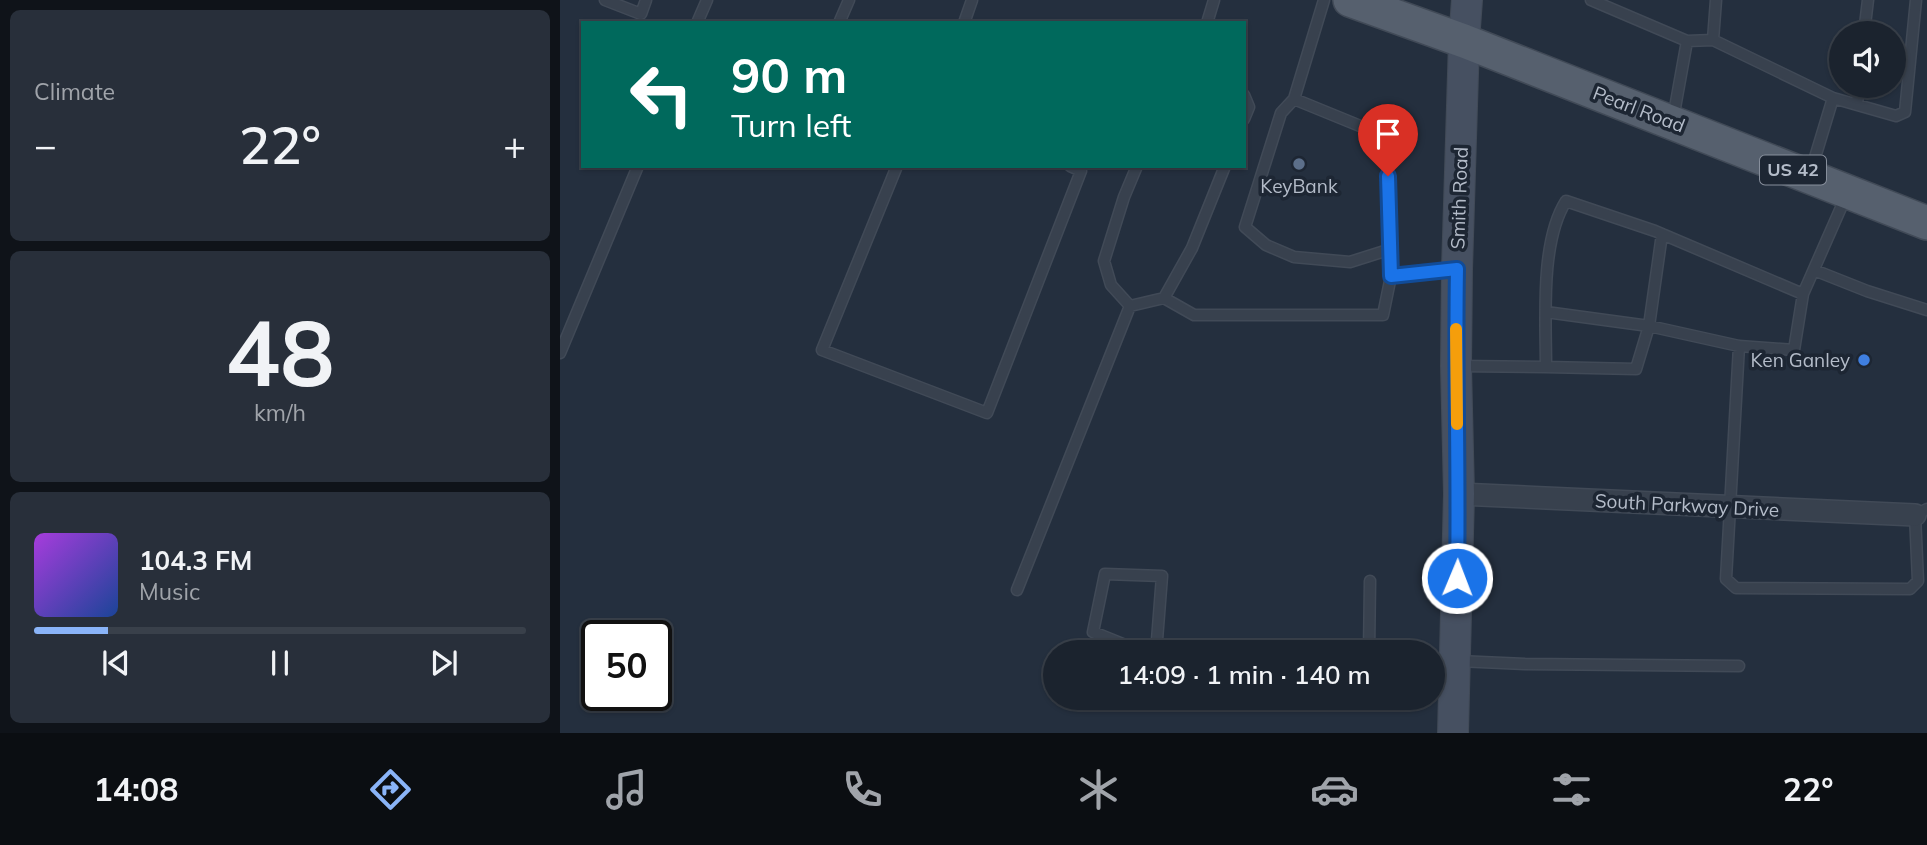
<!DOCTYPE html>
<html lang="en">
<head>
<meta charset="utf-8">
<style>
  body { margin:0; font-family:Mulish,sans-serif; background:#282f3a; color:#f1f3f6; height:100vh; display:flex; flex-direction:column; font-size:26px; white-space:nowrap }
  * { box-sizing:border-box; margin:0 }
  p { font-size:23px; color:#a0a4aa }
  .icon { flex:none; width:38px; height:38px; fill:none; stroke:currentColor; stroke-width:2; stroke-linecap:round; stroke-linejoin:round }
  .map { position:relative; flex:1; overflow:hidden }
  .sheet { display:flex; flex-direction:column; gap:10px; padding:10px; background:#0f1319; width:560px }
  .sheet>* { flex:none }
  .hud { position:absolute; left:21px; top:21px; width:665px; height:147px; border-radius:0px; box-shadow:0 2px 5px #0004,0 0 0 2px #39404a; background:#00695c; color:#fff; overflow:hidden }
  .fabs { position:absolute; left:1269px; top:21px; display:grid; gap:14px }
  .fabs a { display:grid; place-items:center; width:77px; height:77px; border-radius:50%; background:#1b232e; box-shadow:0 2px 5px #0004,0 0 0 2px #39404a; font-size:35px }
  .speed { position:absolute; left:21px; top:620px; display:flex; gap:14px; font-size:35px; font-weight:700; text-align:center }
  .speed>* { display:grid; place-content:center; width:91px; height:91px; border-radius:50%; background:#1b232e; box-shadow:0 2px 5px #0004,0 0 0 2px #39404a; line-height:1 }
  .speed .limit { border:4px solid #111; border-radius:10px; background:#fff; color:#111 }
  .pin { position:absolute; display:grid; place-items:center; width:60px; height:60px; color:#fff; margin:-72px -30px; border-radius:50% 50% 50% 0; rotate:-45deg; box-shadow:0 0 7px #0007 }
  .pin .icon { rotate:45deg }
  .me { position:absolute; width:77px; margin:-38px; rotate:1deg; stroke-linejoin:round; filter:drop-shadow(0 0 5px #0008) }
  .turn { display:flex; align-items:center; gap:24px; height:147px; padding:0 35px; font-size:32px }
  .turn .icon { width:91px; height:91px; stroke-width:2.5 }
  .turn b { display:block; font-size:49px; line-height:60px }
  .big { font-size:52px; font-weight:600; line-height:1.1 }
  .sheet .card { flex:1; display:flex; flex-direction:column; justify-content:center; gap:10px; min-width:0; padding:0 24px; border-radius:10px; background:#282f3a }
  .sheet .dial { align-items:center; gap:0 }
  .dial b { font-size:91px; line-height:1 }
  .song { display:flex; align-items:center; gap:21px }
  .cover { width:84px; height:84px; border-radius:10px; background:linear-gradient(135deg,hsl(280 70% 55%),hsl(220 70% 35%)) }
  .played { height:7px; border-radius:4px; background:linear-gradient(90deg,#8ab4f8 15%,#39404a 15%) }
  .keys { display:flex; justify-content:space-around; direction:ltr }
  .heat { display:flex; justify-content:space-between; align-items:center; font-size:38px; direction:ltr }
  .trip { position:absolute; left:483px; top:640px; width:402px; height:70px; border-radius:35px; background:#1b232e; box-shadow:0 2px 5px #0004,0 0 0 2px #39404a; font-weight:600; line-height:70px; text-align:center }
  .dock { display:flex; height:112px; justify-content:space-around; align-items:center; background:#0b0e12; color:#a0a4aa }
  .dock .icon { width:49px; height:49px }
  .dock .on { color:#8ab4f8 }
  .dock b { font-size:32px; color:#f1f3f6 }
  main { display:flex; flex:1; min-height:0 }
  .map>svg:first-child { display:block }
</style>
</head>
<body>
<main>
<section class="sheet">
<div class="card"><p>Climate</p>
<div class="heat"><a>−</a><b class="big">22°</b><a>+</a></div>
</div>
<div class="card dial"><b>48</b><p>km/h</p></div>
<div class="card">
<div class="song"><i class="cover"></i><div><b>104.3 FM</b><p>Music</p></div></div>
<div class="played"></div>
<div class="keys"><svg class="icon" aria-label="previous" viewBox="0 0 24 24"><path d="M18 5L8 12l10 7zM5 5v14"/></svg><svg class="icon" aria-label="pause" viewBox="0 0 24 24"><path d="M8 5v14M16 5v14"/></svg><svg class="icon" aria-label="next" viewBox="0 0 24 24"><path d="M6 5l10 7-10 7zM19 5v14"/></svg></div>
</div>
</section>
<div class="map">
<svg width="1367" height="733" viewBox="0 0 1367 733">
  <rect width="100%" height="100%" fill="#242f3e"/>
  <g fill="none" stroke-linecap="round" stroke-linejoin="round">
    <!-- lane casing -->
    <g stroke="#414a57" stroke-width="13">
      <path id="lane" d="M45 0 81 14 86 0
        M764 0 734 99 805 128 827 152 831 276
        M1031 0 1127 41 1113 119
        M1156 0 1153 40 1273 98 1250 174
        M137 23 147 0
        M279 23 289 0
        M404 23 412 0
        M647 23 654 0
        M1304 33 1308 0
        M1127 41 1153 40
        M684 95 689 107 684 119
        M1273 98 1336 116 1345 112 1356 0
        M734 99 721 113 685 227 706 245 734 257 790 262 831 249
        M1297 104 1299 86
        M337 166 262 350 427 413 521 171 510 166
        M577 166 564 197 544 261 551 285 570 306 604 298 632 248 665 166
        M1102 234 1089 326 1179 346 1234 350 1243 294
        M1254 270 1307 291 1367 310
        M604 298 634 315H823L831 276 893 269
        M1179 346 1166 579 1176 588 1350 589 1358 581 1355 515 1367 509
        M0 353 78 166
        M898 366 986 367C986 319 980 242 1006 201L1095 231 1243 294 1287 194
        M986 367 1076 369 1089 326 986 312
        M457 590 570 306
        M585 653 533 632 545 574 602 576 596 653
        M809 653 810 581
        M898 661 965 664 1179 666
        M873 671H892"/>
    </g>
    <!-- street casing -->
    <g stroke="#414a57" stroke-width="24">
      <path id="street" d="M899 494 1355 515"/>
    </g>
    <!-- secondary casing -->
    <g stroke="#414a57" stroke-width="32">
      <path id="secondary" d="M893 733 899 494 896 366 897 269 904 41 907 0"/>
    </g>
    <!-- primary casing -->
    <g stroke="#414a57" stroke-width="36">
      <path id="primary" d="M790 0 904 41 1367 223"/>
    </g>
    <!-- lane -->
    <use href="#lane" stroke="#38414e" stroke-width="10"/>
    <!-- street -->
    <use href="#street" stroke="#38414e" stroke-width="21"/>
    <!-- secondary -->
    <use href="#secondary" stroke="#465061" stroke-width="30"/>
    <!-- primary -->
    <use href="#primary" stroke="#56606e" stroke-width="33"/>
  </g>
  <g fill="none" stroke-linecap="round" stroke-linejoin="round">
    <!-- route casing -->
    <g stroke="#114b97" stroke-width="18">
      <path id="route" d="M828 176 831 276 897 269C895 372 899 475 897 578"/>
    </g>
    <!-- route -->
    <use href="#route" stroke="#1a73e8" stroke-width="12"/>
    <!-- slow -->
    <path stroke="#f59e0b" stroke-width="12" d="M896 329 897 424"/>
  </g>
  <!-- markers -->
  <circle fill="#5c6f8a" stroke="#1d2633" stroke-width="2.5" cx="739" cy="164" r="7"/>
  <circle fill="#3f7fe0" stroke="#1d2633" stroke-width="2.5" cx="1304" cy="360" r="7"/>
  <g text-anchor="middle" stroke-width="7" stroke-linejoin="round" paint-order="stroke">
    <!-- shield labels -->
    <rect fill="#1d2633" stroke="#878f9c" stroke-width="2" x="1200" y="155.5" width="66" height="29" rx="5"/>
    <g font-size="18" font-weight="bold" fill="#b4bcc9">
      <text x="1233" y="176">US 42</text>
    </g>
    <!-- street labels -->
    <g font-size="19" fill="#b4bcc9" stroke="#1d2633">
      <text transform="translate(1079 109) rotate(21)" y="7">Pearl Road</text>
      <text transform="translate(899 198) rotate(-88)" y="7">Smith Road</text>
      <text transform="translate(1127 505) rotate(3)" y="7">South Parkway Drive</text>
    </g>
    <!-- poi labels -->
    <g font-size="19" fill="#b4bcc9" stroke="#1d2633">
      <text x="739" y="193">KeyBank</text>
      <text x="1290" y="367" text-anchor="end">Ken Ganley</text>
    </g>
  </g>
</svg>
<div class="fabs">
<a><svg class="icon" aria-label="sound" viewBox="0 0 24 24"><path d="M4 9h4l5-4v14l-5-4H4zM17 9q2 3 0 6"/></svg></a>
</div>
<div class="speed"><div class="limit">50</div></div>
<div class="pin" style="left:828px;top:176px;background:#d93025"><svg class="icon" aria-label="arrive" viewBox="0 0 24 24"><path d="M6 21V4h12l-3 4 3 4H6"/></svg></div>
<svg class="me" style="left:897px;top:578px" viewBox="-20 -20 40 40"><circle r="17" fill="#1a73e8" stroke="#fff" stroke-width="3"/><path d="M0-11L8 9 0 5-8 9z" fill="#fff"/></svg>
<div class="trip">14:09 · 1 min · 140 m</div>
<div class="hud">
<div class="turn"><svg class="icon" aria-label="left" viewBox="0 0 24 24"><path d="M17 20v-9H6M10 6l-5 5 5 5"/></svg><div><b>90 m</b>Turn left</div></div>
</div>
</div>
</main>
<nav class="dock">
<b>14:08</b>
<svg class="icon on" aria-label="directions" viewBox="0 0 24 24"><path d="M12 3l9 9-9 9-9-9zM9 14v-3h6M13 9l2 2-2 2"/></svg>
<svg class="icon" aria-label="music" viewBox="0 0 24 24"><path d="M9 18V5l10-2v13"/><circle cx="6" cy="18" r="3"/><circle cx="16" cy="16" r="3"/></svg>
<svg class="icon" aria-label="phone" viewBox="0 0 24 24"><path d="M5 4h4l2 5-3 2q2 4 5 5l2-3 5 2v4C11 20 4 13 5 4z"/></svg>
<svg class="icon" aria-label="climate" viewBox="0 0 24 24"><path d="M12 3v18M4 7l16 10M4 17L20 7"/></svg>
<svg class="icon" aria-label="car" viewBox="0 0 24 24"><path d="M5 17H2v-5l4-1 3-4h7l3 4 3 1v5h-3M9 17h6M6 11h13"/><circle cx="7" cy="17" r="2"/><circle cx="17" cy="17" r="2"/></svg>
<svg class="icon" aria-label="filters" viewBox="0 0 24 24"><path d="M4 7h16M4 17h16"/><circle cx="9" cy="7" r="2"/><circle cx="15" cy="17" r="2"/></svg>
<b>22°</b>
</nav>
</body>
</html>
